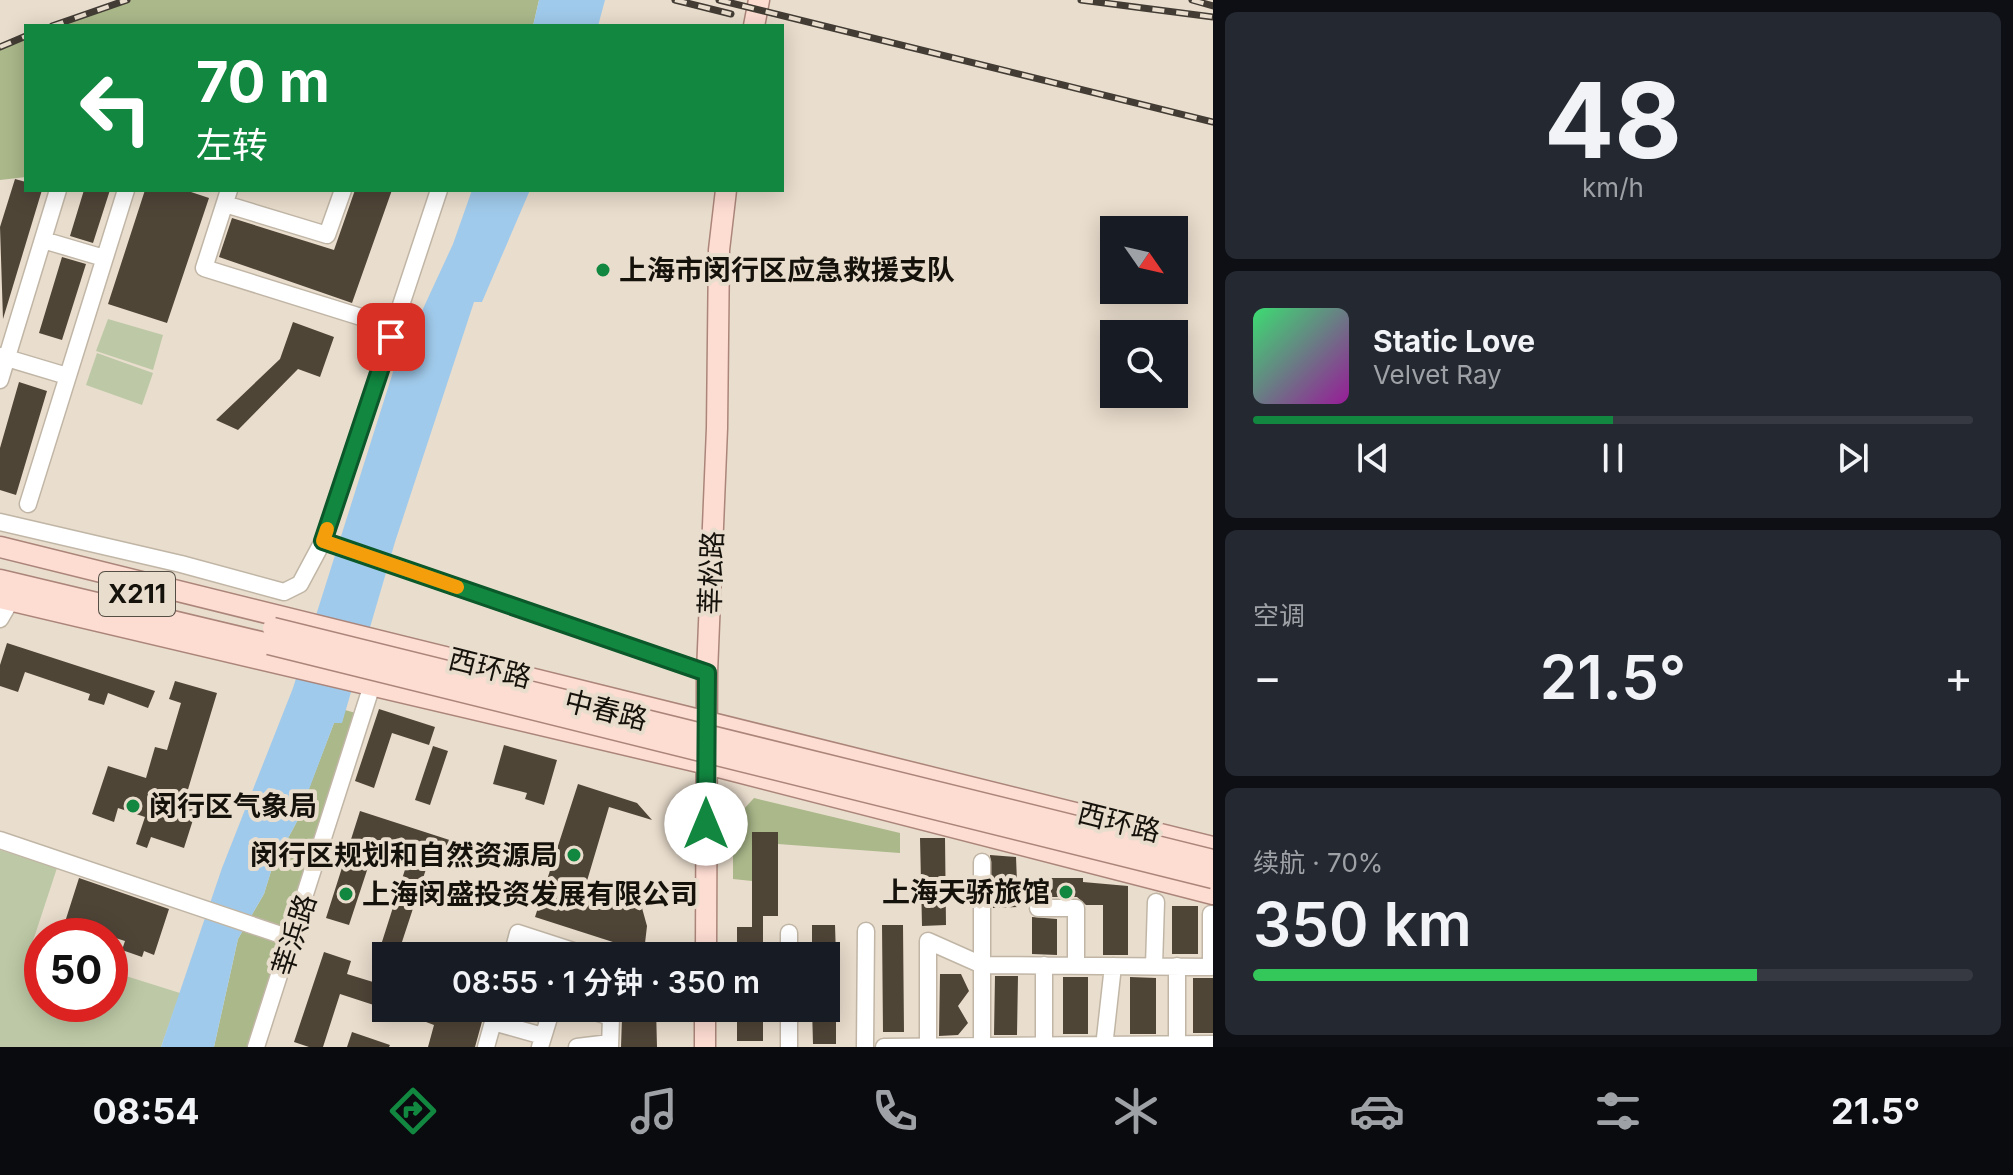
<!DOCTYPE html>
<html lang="zh">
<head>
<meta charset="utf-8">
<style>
  body { margin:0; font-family:Inter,"Noto Sans SC",sans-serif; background:#242831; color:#f1f3f6; height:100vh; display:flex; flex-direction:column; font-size:30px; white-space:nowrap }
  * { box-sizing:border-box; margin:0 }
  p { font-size:26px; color:#9ea1a6 }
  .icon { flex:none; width:44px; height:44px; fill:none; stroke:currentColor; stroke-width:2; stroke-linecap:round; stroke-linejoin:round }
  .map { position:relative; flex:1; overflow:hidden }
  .sheet { display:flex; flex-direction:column; gap:12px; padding:12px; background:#0d0f14; width:800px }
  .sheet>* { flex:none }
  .hud { position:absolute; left:24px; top:24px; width:760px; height:168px; border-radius:0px; box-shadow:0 4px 20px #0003; background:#118740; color:#fff; overflow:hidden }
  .needle { width:52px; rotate:124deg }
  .fabs { position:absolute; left:1100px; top:216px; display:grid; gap:16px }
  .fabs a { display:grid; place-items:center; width:88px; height:88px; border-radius:0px; background:#171b24; box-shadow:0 4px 20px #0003; font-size:40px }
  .speed { position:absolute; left:24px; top:918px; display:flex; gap:16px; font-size:40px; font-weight:700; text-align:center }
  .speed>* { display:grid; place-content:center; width:104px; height:104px; border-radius:50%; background:#171b24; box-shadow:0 4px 20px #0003; line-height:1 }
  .speed .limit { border:12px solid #d22; background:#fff; color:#111 }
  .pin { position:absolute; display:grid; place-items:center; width:68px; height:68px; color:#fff; margin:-34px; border-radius:16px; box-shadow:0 4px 12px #0006 }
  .me { position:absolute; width:88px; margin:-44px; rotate:0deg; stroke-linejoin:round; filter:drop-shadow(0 0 6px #0008) }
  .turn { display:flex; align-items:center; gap:28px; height:168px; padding:0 40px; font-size:36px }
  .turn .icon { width:104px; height:104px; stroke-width:2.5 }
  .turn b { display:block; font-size:56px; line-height:68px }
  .big { font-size:60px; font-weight:600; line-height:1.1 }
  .sheet .tile { flex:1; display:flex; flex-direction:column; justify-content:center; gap:12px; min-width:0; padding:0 28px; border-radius:12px; background:#242831 }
  .sheet .dial { align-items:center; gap:0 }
  .dial b { font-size:104px; line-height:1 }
  .song { display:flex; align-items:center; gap:24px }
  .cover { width:96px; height:96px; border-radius:12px; background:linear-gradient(135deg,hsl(140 70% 55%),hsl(300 70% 35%)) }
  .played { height:8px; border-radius:4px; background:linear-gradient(90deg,#118740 50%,#363941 50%) }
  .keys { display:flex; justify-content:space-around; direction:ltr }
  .heat { display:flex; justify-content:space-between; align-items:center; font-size:44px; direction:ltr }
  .charge { height:12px; border-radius:6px; background:linear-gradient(90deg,#34c759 70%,#363941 0) }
  .trip { position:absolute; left:372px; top:942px; width:468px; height:80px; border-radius:0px; background:#171b24; box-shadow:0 4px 20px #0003; font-weight:600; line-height:80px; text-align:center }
  .dock { display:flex; height:128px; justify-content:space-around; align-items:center; background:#090b0e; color:#9ea1a6 }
  .dock .icon { width:56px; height:56px }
  .dock .selected { color:#118740 }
  .dock b { font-size:36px; color:#f1f3f6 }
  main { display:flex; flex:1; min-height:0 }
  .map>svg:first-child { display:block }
</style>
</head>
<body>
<main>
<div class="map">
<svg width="1213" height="1047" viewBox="0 0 1213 1047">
  <rect width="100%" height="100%" fill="#e9ddcd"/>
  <!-- green -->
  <path fill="#bdc9a6" d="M108 319 163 335 153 370 96 351Z
    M97 353 153 373 142 405 86 385Z
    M0 850 57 868 32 944 42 948V1004H110V971L180 993 161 1047H0Z"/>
  <!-- forest -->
  <path fill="#aab88a" d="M127 0H539L533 26H52Z
    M26 36V177L0 180V47Z
    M345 710 363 715 260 1047H214L238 939 264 894 272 868 301 814 289 812 295 789 308 791 334 723 342 722Z
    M754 798 900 833V853L778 844 777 832H752V881L733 879V821Z"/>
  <!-- water -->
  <path fill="#a0caeb" d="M539 0H605L598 26H533Z
    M472 190H530L482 302H474L395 542 342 723H334L308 792 295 790 289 811 301 814 272 868 264 894 238 939 214 1047H161L222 868 293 688 399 353 403 352 453 244Z"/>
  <!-- building -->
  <path fill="#4f4537" d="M15 179 26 182V190H42L3 319 0 227Z
    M84 190H110L93 243 70 236Z
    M145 190H185L209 198 167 323 108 304Z
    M355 190H392L352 303 219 257 232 218 334 250Z
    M62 257 86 264 62 340 39 333Z
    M293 322 334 337 320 377 298 369 238 430 216 420 280 359Z
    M19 382 47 391 16 495 0 490V448Z
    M7 643 155 691 148 708 108 693 104 705 88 700 90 694 25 672 18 692 0 686V665Z
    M175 681 217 693 186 796 199 801 184 848 151 837 147 848 136 844 145 817 118 808 114 822 92 814 108 766 146 778 155 747 167 750 181 703 169 699Z
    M379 709 435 727 429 745 392 733 374 788 355 781Z
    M504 745 557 760 544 805 525 799 527 793 493 784Z
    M433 746 448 751 430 805 415 800Z
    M578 784 637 803 652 820 609 807 584 891 642 908 647 926 644 952 535 917Z
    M360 811 468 846 460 870 429 860 399 951 381 945 409 857 375 846 349 925 326 918Z
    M752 832H778V916H763V956H737V927H752Z
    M920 838H945L946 925 922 926Z
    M990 855 1016 857 1018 907 993 908Z
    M79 878 169 909 154 955 144 951 142 957 122 950 125 941 65 922Z
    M1049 878H1083V882L1128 886V955H1103V905H1086L1077 897H1049Z
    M1172 906H1198V954H1172Z
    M1032 917 1057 919V955L1032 954Z
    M812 925H835L836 956H812Z
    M882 925H903L904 1032H883Z
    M324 952 351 961 347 974 386 986V1009L340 994 323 1047H309L294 1042Z
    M940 974H961L969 991 958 1006 968 1023 958 1035 939 1036Z
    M995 976H1018L1017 1035H994Z
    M1063 977H1088V1034H1063Z
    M1130 977 1156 978V1034H1130Z
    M1193 978H1213V1033H1193Z
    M389 1008H445L483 1018 475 1047H428L434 1025Z
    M617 1008H656L657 1047H621L622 1017Z
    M737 1008H763V1041H737Z
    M812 1008H836V1044H813Z
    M352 1032 390 1045 389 1047H347Z"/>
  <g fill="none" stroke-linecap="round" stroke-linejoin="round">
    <!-- minor casing -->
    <g stroke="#c1b6a6" stroke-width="19">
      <path id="minor" d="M229 190 204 268 393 327
        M225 204 327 235 343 190
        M43 240 104 258
        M0 356 67 376
        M0 380 58 190
        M28 504 126 190
        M0 522 181 564 284 592 300 584 323 541 707 673
        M323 541 439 190
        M0 619 11 600
        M0 840 293 939
        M1038 908H1076V965
        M789 933V956
        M512 956 518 933 589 956
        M1044 965V1044
        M1154 966 1156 902
        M582 1008 611 1017 610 1047
        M789 1008V1047
        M493 1022 543 1036
        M256 1047 372 685
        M486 1047 497 1008
        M540 1047 552 1008
        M577 1047 610 1043
        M865 1047 866 931
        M884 1047 1213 1044
        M928 1047V941L982 965 1211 967V914
        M982 1047V862
        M1104 1047 1113 966
        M1177 1047V966"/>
    </g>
    <!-- major casing -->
    <g stroke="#ab8579" stroke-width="23">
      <path id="major" d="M754 26 759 0
        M0 547 1213 847
        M0 580 269 644
        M0 598 707 764 1213 894
        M706 956 707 673 717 428 719 250 726 190
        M705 1008V1047"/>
    </g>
    <!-- minor -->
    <use href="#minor" stroke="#fff" stroke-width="16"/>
    <!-- major -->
    <use href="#major" stroke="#fddcd2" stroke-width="20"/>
    <!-- rail casing -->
    <g stroke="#423c34" stroke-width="7">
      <path id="rail" d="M675 0 731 14
        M719 0 1213 122
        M1081 0 1213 17
        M1192 0 1213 6
        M52 26 127 0
        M0 47 26 36"/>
    </g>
    <!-- rail -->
    <use href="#rail" stroke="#e9ddcd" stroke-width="4" stroke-dasharray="12" stroke-linecap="butt"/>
    <!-- major-bridge casing -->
    <g stroke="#ab8579" stroke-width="23" stroke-linecap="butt">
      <path id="major-bridge" d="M273 628 1213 860
        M269 644 1213 878"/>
    </g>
    <!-- major-bridge -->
    <use href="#major-bridge" stroke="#fddcd2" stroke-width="20"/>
  </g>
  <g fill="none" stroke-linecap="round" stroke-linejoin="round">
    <!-- route casing -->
    <g stroke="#0b582a" stroke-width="20">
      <path id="route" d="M391 337 323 541 707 673 706 824"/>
    </g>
    <!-- route -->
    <use href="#route" stroke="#118740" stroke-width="14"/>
    <!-- slow -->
    <path stroke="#f59e0b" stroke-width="14" d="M327 529 323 541 457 587"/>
  </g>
  <!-- markers -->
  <g fill="#118740" stroke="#e9ddcd" stroke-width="3">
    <circle cx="603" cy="270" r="8"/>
    <circle cx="133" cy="806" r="8"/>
    <circle cx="574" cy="855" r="8"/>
    <circle cx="1066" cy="892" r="8"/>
    <circle cx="346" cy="894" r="8"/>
  </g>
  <g text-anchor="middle" stroke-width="8" stroke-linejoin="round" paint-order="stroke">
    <!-- shield labels -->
    <rect fill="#e9ddcd" stroke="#554e45" stroke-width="2" x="99" y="572" width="76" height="44" rx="6"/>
    <g font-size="26" font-weight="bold" fill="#15110b">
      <text x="137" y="603">X211</text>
    </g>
    <!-- poi labels -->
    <g font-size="28" font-weight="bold" fill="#15110b" stroke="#e9ddcd" text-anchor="start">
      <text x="619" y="280">上海市闵行区应急救援支队</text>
      <text x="149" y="816">闵行区气象局</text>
      <text x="558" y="865" text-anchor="end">闵行区规划和自然资源局</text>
      <text x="1050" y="902" text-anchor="end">上海天骄旅馆</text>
      <text x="362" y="904">上海闵盛投资发展有限公司</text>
    </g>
    <!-- street labels -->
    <g font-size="28" fill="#15110b" stroke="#e9ddcd">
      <text transform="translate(711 573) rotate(-88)" y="10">莘松路</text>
      <text transform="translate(490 668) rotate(14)" y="10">西环路</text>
      <text transform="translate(606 710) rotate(14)" y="10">中春路</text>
      <text transform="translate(1119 822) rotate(14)" y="10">西环路</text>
      <text transform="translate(294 935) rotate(-72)" y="10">莘浜路</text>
    </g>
  </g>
</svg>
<div class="fabs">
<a><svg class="needle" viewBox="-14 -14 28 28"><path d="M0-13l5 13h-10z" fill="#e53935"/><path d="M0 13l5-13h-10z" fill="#9ea1a6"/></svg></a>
<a><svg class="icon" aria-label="search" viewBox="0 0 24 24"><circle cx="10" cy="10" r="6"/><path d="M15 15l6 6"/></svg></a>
</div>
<div class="speed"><div class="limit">50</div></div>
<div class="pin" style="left:391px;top:337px;background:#d93025"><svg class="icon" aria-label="arrive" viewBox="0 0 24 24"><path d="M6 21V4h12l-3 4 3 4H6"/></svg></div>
<svg class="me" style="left:706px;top:824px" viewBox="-20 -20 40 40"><circle r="19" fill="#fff"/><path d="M0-13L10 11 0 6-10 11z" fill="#118740"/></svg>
<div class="trip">08:55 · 1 分钟 · 350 m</div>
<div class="hud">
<div class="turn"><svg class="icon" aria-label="left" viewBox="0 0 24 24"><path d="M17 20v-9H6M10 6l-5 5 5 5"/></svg><div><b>70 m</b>左转</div></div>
</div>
</div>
<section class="sheet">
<div class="tile dial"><b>48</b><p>km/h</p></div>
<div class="tile">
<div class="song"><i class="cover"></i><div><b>Static Love</b><p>Velvet Ray</p></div></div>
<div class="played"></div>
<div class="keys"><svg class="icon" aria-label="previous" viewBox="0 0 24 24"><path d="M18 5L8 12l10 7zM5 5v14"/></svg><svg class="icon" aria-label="pause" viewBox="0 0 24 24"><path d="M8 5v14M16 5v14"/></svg><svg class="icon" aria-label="next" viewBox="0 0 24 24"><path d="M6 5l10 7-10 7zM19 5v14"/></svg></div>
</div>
<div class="tile"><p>空调</p>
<div class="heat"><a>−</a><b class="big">21.5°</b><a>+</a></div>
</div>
<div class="tile"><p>续航 · 70%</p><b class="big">350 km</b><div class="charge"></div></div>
</section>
</main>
<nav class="dock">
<b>08:54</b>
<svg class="icon selected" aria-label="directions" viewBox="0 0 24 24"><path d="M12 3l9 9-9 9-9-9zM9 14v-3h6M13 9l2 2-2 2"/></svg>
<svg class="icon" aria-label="music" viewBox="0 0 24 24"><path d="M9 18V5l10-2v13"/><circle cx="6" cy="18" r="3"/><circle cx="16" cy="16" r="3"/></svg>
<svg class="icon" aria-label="phone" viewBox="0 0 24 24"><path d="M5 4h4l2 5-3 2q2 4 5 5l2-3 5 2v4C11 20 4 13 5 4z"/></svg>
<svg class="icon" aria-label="climate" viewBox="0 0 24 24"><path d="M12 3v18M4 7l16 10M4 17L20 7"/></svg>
<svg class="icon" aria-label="car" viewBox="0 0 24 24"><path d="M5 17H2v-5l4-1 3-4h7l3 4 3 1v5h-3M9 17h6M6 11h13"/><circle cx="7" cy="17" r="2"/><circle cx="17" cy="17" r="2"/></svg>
<svg class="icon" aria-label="filters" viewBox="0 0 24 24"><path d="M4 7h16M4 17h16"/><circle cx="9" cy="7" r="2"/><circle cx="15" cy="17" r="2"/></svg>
<b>21.5°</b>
</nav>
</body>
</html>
